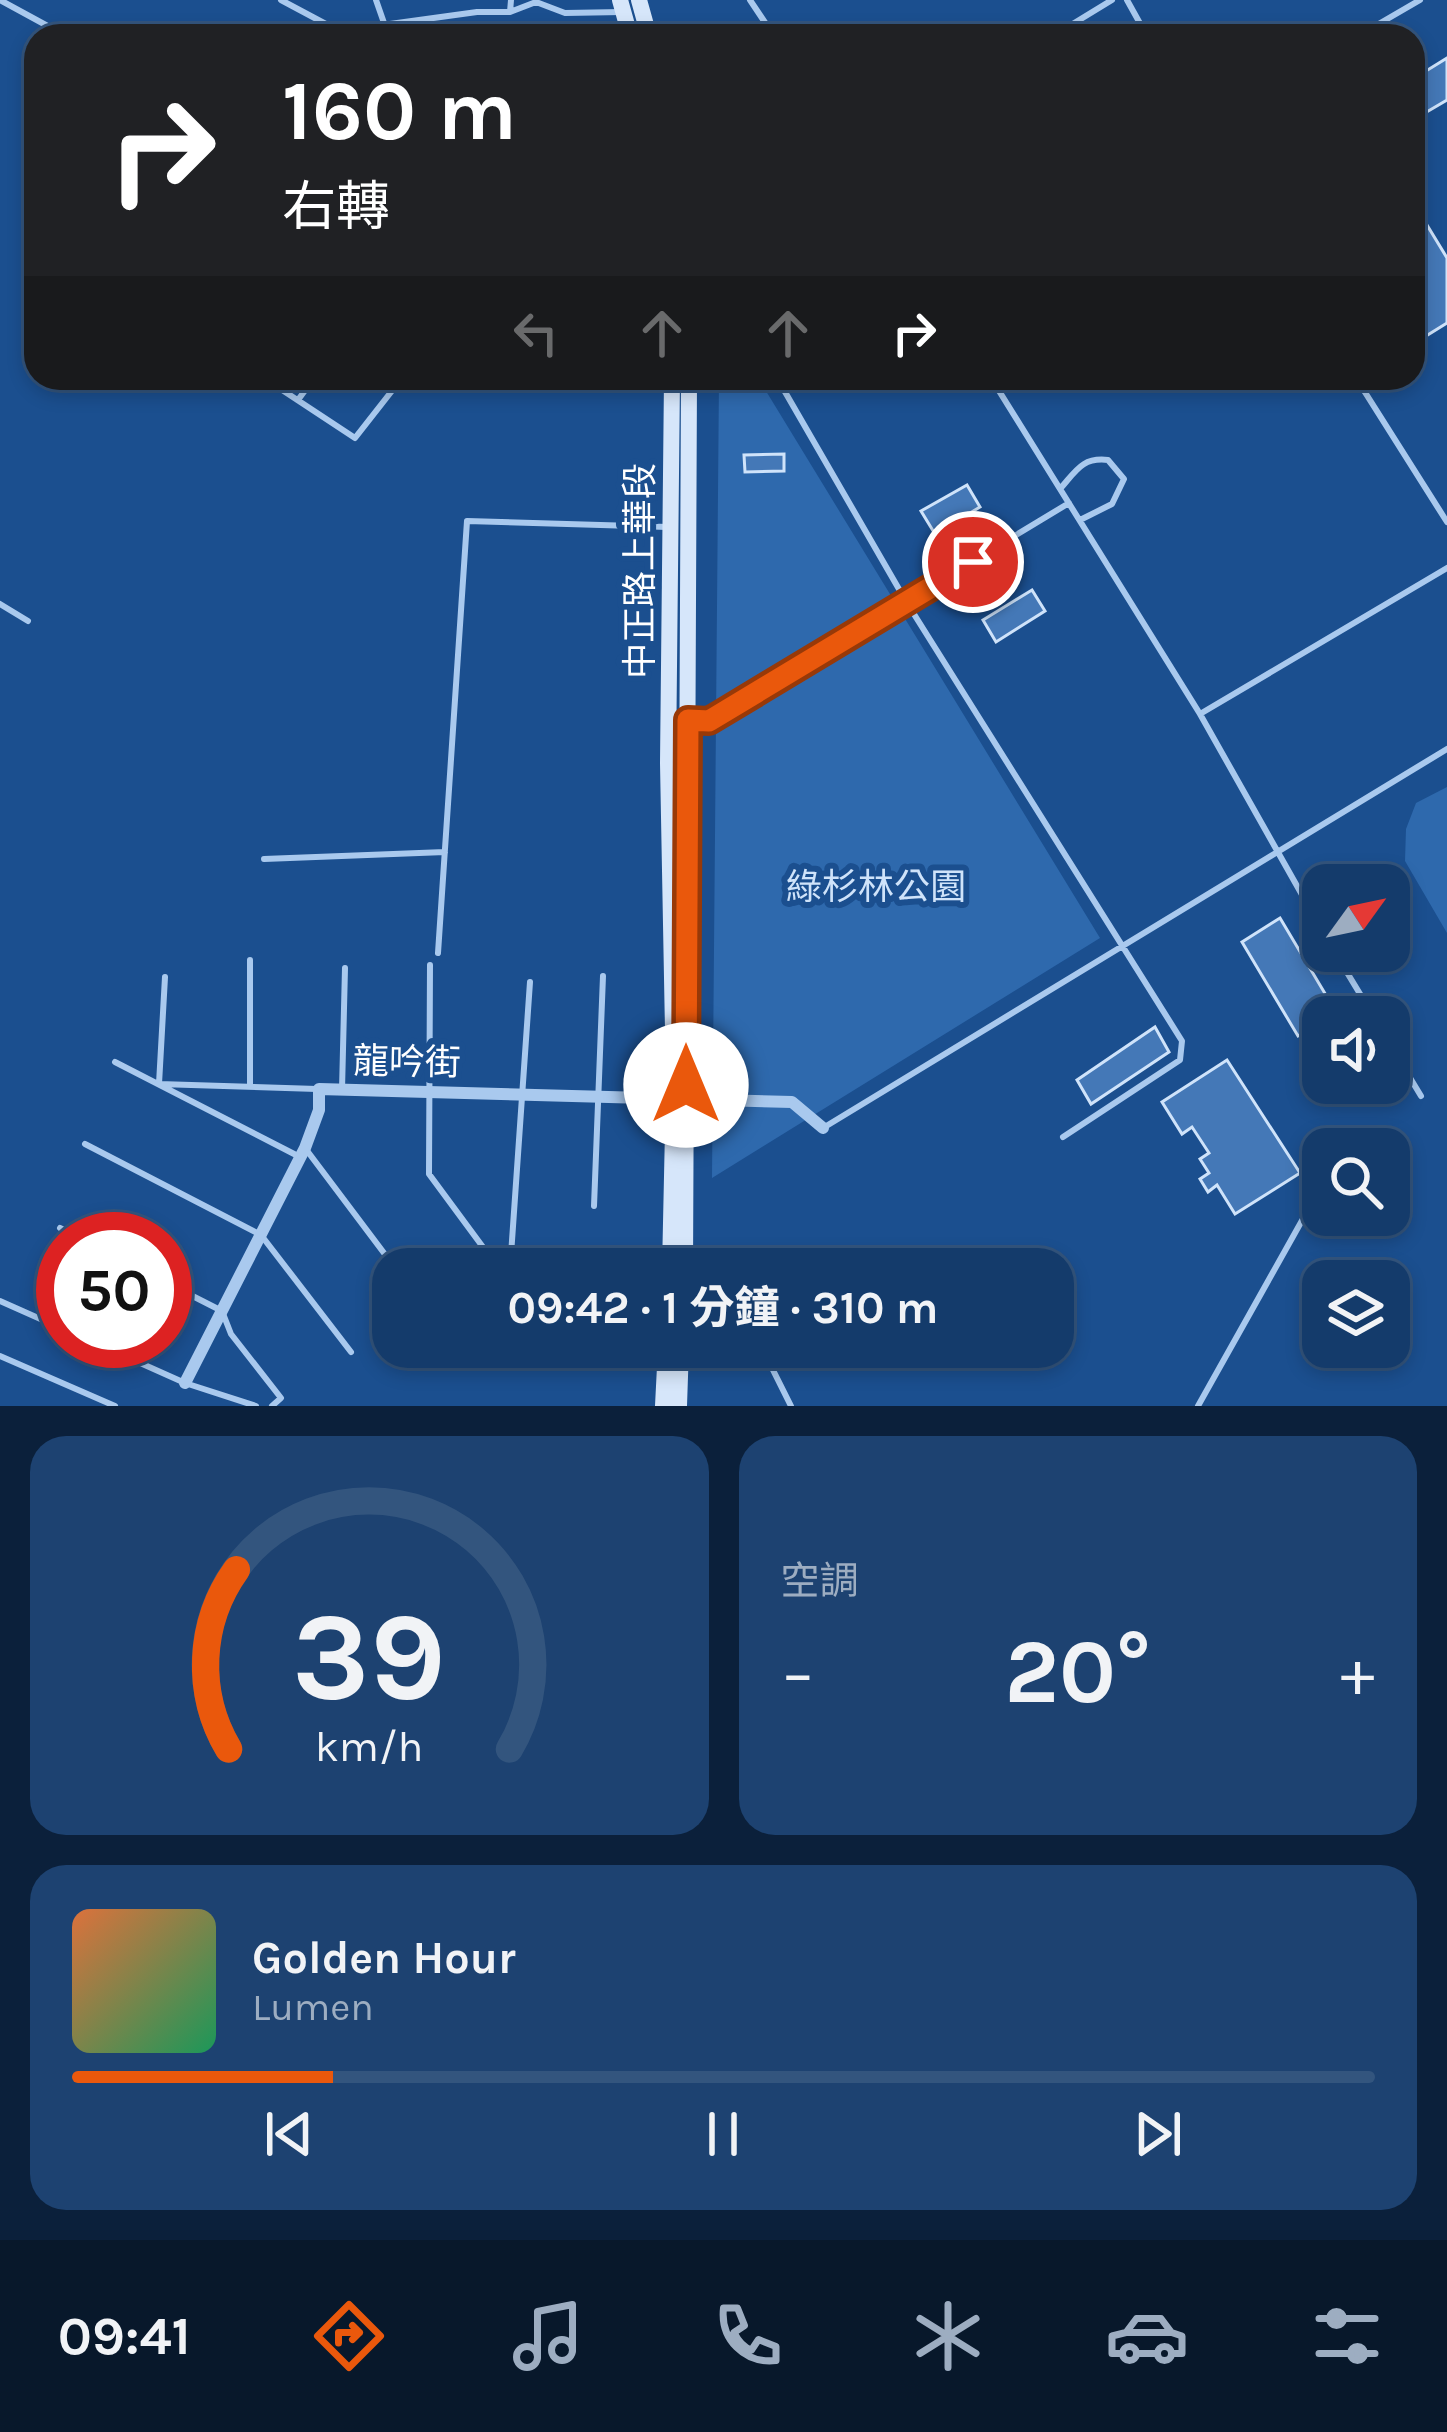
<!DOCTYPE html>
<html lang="zh-TW">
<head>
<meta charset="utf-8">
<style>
  body { margin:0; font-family:Karla,"Noto Sans TC",sans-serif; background:#1d4271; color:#f1f3f6; height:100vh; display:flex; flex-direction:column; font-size:45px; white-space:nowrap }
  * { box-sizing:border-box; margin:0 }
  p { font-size:39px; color:#9dadc1 }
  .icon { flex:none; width:66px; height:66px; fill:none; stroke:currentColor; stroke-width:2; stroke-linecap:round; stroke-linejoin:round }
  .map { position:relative; height:1406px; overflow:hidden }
  .sheet { display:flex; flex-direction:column; gap:30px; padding:30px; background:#0b203b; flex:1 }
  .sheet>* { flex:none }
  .guide { position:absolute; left:24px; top:24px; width:1401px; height:366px; border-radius:36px; box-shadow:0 6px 18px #0003,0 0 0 3px #33557e; background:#202124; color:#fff; overflow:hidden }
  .needle { width:78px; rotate:57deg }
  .tools { position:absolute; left:1302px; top:864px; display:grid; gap:24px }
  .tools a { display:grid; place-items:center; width:108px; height:108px; border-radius:24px; background:#143b6b; box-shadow:0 6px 18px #0003,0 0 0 3px #33557e; font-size:60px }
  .speed { position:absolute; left:36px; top:1212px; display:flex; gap:24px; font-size:60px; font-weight:700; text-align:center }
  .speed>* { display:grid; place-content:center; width:156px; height:156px; border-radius:50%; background:#143b6b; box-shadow:0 6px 18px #0003,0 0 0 3px #33557e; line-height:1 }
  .speed .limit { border:18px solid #d22; background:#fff; color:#111 }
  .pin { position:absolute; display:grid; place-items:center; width:102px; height:102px; color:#fff; margin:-51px; border:6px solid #fff; border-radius:50%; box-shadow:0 3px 12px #0007 }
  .me { position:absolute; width:132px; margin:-66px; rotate:0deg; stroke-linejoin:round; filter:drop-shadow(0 0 9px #0008) }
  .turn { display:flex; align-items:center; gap:42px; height:252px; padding:0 60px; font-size:54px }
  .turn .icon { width:156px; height:156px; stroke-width:2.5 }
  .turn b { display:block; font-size:84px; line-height:102px }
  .lanes { display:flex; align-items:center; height:114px; padding:0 60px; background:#0003; justify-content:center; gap:60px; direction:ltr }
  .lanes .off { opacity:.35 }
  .big { font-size:90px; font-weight:700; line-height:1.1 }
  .sheet .widget { flex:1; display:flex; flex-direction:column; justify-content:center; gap:18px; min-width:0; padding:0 42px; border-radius:36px; background:#1d4271 }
  .sheet .dial { align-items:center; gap:0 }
  .dial svg { height:312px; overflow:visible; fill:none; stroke:#33557e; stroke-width:7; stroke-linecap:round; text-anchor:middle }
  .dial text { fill:#f1f3f6; stroke:none }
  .song { display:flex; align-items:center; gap:36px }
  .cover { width:144px; height:144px; border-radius:18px; background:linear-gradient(135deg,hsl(20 70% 55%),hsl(150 70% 35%)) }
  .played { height:12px; border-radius:6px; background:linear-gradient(90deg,#ea580c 20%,#33557e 20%) }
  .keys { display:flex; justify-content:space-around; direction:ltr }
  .heat { display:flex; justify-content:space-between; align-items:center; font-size:66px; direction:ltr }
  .sheet .tiles { flex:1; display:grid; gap:30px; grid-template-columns:1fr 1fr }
  .widget:last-child { grid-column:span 2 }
  .trip { position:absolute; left:372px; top:1248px; width:702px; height:120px; border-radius:36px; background:#143b6b; box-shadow:0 6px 18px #0003,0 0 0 3px #33557e; font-weight:700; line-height:120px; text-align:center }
  .tabs { display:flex; height:192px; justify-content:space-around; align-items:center; background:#08182b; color:#9dadc1 }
  .tabs .icon { width:84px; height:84px }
  .tabs .selected { color:#ea580c }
  .tabs b { font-size:54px; color:#f1f3f6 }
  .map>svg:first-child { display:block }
</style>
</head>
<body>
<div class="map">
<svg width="1447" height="1406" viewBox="0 0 1447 1406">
  <rect width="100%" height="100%" fill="#1b4f8f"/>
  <!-- green -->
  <path fill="#2e69ad" d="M719 378H758L1100 938 712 1178Z
    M1447 787V933L1405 861 1406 829 1416 803Z"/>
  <!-- building -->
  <path fill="#4478b7" stroke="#cfe3fa" stroke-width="3" d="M1447 58V100L1413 120V79Z
    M1413 202 1447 258V323L1413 344Z
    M784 454V471L745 472 744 455Z
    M967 485 980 507 935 534 921 511Z
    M1032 590 1045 611 996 642 983 620Z
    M1280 918 1336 1012 1298 1036 1242 942Z
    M1155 1027 1169 1052 1091 1104 1077 1080Z
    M1227 1060 1300 1173 1235 1214 1217 1185 1208 1192 1200 1179 1209 1173 1200 1159 1209 1153 1192 1127 1182 1134 1162 1102Z"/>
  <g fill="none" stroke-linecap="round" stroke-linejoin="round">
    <!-- service -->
    <path stroke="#a9c9ee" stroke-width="6" d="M0 0 66 36
      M281 0 339 31
      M376 0 384 23
      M750 0 774 36
      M1127 0 1147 36
      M510 12 511 0
      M336 36 339 31 477 12H510L536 2 565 13 622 12
      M1053 36 1112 0
      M1358 36 1420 0
      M264 378 355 438 402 378
      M777 378 907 603 1182 1041 1180 1060 1063 1137
      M991 378 1200 714 1323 932
      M1356 378 1447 522
      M298 400 314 378
      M1060 489C1076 471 1082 457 1108 460L1124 479 1112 504 1080 520
      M0 604 28 621
      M1200 714 1447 568
      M671 719 709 721 1069 503
      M264 859 445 852
      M1334 951 1374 1017
      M438 953 467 521 668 527
      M430 965 429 1174 491 1258 501 1262 511 1255 530 982
      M165 977 159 1084 317 1089
      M1389 1043 1421 1096
      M115 1062 298 1156
      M250 1087V960
      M342 1090 345 968
      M823 1128 1447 749
      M85 1144 261 1235 351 1352
      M305 1148 396 1269
      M594 1206 603 976
      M60 1228 82 1239
      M165 1282 222 1311 231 1334 281 1398 272 1406
      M0 1301 63 1329
      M91 1341 185 1383 256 1406
      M769 1347 772 1368 791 1406
      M0 1356 115 1406
      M1198 1406 1309 1208"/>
    <!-- minor -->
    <path stroke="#a9c9ee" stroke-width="12" d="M185 1383 305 1148 319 1110V1089L792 1102 823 1128"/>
    <!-- secondary -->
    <path stroke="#d6e6fa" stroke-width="16" d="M620 0 630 36
      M639 0 649 36
      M670 1269 674 1084 668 763 672 378
      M685 1269 689 378
      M663 1406 666 1347
      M679 1406 681 1347"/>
  </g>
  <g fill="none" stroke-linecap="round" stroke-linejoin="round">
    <!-- route casing -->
    <g stroke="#983908" stroke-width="30">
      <path id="route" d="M686 1085 688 720 709 721 973 562"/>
    </g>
    <!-- route -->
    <use href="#route" stroke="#ea580c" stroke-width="21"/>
  </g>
  <g text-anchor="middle" stroke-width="12" stroke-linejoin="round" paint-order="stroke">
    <!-- street labels -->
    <g font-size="36" fill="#fff" stroke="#1b4f8f">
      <text transform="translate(639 571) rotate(-90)" y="13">中正路上華段</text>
      <text transform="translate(407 1061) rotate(1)" y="13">龍吟街</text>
    </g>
    <!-- park labels -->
    <g font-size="36" fill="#cfe3fa" stroke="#1b4f8f">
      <text x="876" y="899">綠杉林公園</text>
    </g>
  </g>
</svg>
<div class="tools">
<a><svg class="needle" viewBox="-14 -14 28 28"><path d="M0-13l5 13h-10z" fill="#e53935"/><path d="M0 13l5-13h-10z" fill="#9dadc1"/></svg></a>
<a><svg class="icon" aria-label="sound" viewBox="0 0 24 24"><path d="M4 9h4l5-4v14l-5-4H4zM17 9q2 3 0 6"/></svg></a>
<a><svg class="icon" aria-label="search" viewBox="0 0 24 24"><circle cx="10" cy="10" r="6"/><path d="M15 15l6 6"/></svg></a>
<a><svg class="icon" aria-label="layers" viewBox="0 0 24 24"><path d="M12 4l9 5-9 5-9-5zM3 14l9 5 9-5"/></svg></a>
</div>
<div class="speed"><div class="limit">50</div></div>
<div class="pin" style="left:973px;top:562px;background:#d93025"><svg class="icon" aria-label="arrive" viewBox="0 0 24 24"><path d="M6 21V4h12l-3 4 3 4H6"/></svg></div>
<svg class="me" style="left:686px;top:1085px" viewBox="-20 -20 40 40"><circle r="19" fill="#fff"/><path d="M0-13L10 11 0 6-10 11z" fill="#ea580c"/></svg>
<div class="trip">09:42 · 1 分鐘 · 310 m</div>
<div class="guide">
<div class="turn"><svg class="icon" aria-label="right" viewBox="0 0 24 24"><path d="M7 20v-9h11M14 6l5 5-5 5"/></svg><div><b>160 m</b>右轉</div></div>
<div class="lanes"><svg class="icon off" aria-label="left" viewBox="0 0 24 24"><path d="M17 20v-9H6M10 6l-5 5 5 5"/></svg><svg class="icon off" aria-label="ahead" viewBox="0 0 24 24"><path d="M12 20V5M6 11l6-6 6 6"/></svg><svg class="icon off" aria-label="ahead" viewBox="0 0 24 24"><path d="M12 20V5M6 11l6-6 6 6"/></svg><svg class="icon" aria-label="right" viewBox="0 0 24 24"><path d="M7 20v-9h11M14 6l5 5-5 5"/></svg></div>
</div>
</div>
<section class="sheet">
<div class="tiles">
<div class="widget dial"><svg viewBox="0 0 100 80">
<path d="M14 69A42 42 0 1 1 86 69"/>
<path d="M14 69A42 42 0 0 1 16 23" stroke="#ea580c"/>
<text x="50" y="56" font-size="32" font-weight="700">39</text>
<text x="50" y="72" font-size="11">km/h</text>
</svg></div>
<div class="widget"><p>空調</p>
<div class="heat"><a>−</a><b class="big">20°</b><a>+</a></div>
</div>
<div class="widget">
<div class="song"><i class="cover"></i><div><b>Golden Hour</b><p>Lumen</p></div></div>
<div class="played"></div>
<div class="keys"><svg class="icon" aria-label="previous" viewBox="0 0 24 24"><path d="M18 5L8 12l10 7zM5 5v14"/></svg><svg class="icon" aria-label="pause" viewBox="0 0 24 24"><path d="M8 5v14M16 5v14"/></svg><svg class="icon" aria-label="next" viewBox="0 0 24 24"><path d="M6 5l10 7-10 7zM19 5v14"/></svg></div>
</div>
</div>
</section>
<nav class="tabs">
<b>09:41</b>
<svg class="icon selected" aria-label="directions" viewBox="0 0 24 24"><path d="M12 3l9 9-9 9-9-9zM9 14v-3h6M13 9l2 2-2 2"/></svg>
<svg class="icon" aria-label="music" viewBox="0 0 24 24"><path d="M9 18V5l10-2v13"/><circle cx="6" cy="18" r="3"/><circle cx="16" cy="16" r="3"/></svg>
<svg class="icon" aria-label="phone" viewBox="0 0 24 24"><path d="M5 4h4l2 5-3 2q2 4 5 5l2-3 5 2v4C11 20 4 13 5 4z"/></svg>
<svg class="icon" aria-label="climate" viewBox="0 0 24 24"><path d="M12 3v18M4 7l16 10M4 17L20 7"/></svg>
<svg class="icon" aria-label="car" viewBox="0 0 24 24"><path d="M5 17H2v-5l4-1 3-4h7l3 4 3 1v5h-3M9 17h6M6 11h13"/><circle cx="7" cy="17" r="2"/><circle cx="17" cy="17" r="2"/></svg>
<svg class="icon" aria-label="filters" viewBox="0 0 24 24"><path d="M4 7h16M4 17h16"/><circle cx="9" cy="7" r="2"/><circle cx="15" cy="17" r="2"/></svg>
</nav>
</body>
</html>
